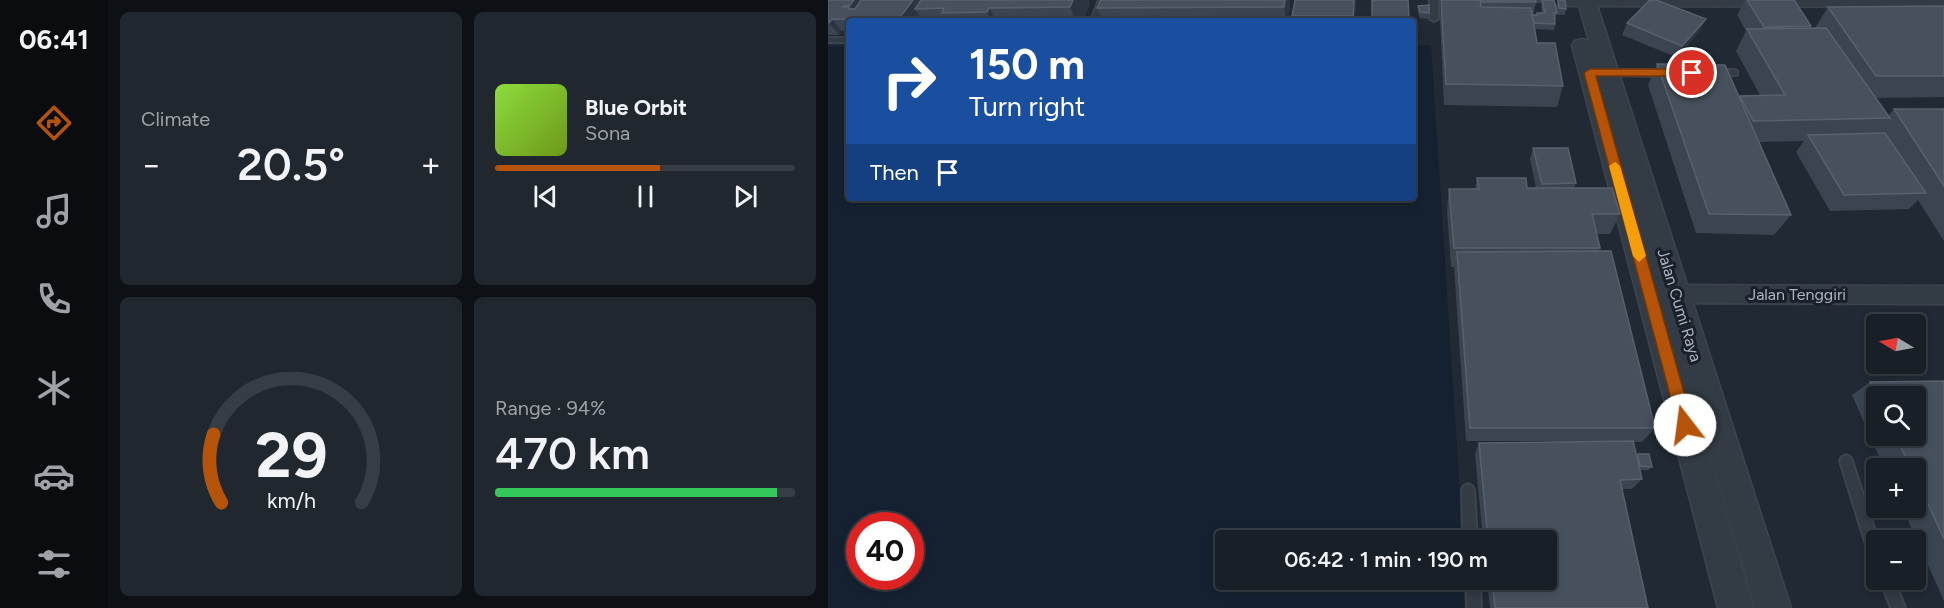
<!DOCTYPE html>
<html lang="en">
<head>
<meta charset="utf-8">
<style>
  body { margin:0; font-family:Figtree,sans-serif; background:#21272f; color:#f1f3f6; height:100vh; display:flex; flex-direction:column; font-size:22px; white-space:nowrap }
  * { box-sizing:border-box; margin:0 }
  p { font-size:20px; color:#9fa2a7 }
  .icon { flex:none; width:33px; height:33px; fill:none; stroke:currentColor; stroke-width:2; stroke-linecap:round; stroke-linejoin:round }
  .map { position:relative; flex:1; overflow:hidden }
  .panel { display:flex; flex-direction:column; gap:12px; padding:12px; background:#0d1115; width:720px }
  .panel>* { flex:none }
  .hud { position:absolute; left:18px; top:18px; width:570px; height:183px; border-radius:6px; box-shadow:0 3px 9px #0003,0 0 0 2px #363d44; background:#1a4fa0; color:#fff; overflow:hidden }
  .needle { width:39px; rotate:280deg }
  .tools { position:absolute; left:1038px; top:314px; display:grid; gap:12px }
  .tools a { display:grid; place-items:center; width:60px; height:60px; border-radius:6px; background:#181f27; box-shadow:0 3px 9px #0003,0 0 0 2px #363d44; font-size:30px }
  .speed { position:absolute; left:18px; top:512px; display:flex; gap:12px; font-size:30px; font-weight:700; text-align:center }
  .speed>* { display:grid; place-content:center; width:78px; height:78px; border-radius:50%; background:#181f27; box-shadow:0 3px 9px #0003,0 0 0 2px #363d44; line-height:1 }
  .speed .limit { border:9px solid #d22; background:#fff; color:#111 }
  .pin { position:absolute; display:grid; place-items:center; width:51px; height:51px; color:#fff; margin:-26px; border:3px solid #fff; border-radius:50%; box-shadow:0 2px 6px #0007 }
  .me { position:absolute; width:66px; margin:-33px; rotate:345deg; stroke-linejoin:round; filter:drop-shadow(0 0 4px #0008) }
  .turn { display:flex; align-items:center; gap:21px; height:126px; padding:0 24px; font-size:27px }
  .turn .icon { width:78px; height:78px; stroke-width:2.5 }
  .turn b { display:block; font-size:42px; line-height:51px }
  .then { display:flex; align-items:center; height:57px; padding:0 24px; background:#0003; gap:12px; font-size:22px }
  .big { font-size:45px; font-weight:600; line-height:1.1 }
  .panel .card { flex:1; display:flex; flex-direction:column; justify-content:center; gap:9px; min-width:0; padding:0 21px; border-radius:9px; background:#21272f }
  .panel .dial { align-items:center; gap:0 }
  .dial svg { height:156px; overflow:visible; fill:none; stroke:#363d44; stroke-width:7; stroke-linecap:round; text-anchor:middle }
  .dial text { fill:#f1f3f6; stroke:none }
  .song { display:flex; align-items:center; gap:18px }
  .cover { width:72px; height:72px; border-radius:9px; background:linear-gradient(135deg,hsl(90 70% 55%),hsl(80 70% 35%)) }
  .played { height:6px; border-radius:3px; background:linear-gradient(90deg,#b45309 55%,#363d44 55%) }
  .keys { display:flex; justify-content:space-around; direction:ltr }
  .heat { display:flex; justify-content:space-between; align-items:center; font-size:33px; direction:ltr }
  .charge { height:9px; border-radius:4px; background:linear-gradient(90deg,#34c759 94%,#363d44 0) }
  .panel .tiles { flex:1; display:grid; gap:12px; grid-template-columns:repeat(2,1fr) }
  .trip { position:absolute; left:387px; top:530px; width:342px; height:60px; border-radius:6px; background:#181f27; box-shadow:0 3px 9px #0003,0 0 0 2px #363d44; font-weight:600; line-height:60px; text-align:center }
  main { display:flex; flex:1; min-height:0 }
  .tabs { display:flex; flex-direction:column; width:108px; justify-content:space-around; align-items:center; background:#0a0c10; color:#9fa2a7 }
  .tabs .icon { width:42px; height:42px }
  .tabs .on { color:#b45309 }
  .tabs b { font-size:27px; color:#f1f3f6 }
  .map>svg:first-child { display:block }
</style>
</head>
<body>
<main>
<nav class="tabs">
<b>06:41</b>
<svg class="icon on" aria-label="directions" viewBox="0 0 24 24"><path d="M12 3l9 9-9 9-9-9zM9 14v-3h6M13 9l2 2-2 2"/></svg>
<svg class="icon" aria-label="music" viewBox="0 0 24 24"><path d="M9 18V5l10-2v13"/><circle cx="6" cy="18" r="3"/><circle cx="16" cy="16" r="3"/></svg>
<svg class="icon" aria-label="phone" viewBox="0 0 24 24"><path d="M5 4h4l2 5-3 2q2 4 5 5l2-3 5 2v4C11 20 4 13 5 4z"/></svg>
<svg class="icon" aria-label="climate" viewBox="0 0 24 24"><path d="M12 3v18M4 7l16 10M4 17L20 7"/></svg>
<svg class="icon" aria-label="car" viewBox="0 0 24 24"><path d="M5 17H2v-5l4-1 3-4h7l3 4 3 1v5h-3M9 17h6M6 11h13"/><circle cx="7" cy="17" r="2"/><circle cx="17" cy="17" r="2"/></svg>
<svg class="icon" aria-label="filters" viewBox="0 0 24 24"><path d="M4 7h16M4 17h16"/><circle cx="9" cy="7" r="2"/><circle cx="15" cy="17" r="2"/></svg>
</nav>
<section class="panel">
<div class="tiles">
<div class="card"><p>Climate</p>
<div class="heat"><a>−</a><b class="big">20.5°</b><a>+</a></div>
</div>
<div class="card">
<div class="song"><i class="cover"></i><div><b>Blue Orbit</b><p>Sona</p></div></div>
<div class="played"></div>
<div class="keys"><svg class="icon" aria-label="previous" viewBox="0 0 24 24"><path d="M18 5L8 12l10 7zM5 5v14"/></svg><svg class="icon" aria-label="pause" viewBox="0 0 24 24"><path d="M8 5v14M16 5v14"/></svg><svg class="icon" aria-label="next" viewBox="0 0 24 24"><path d="M6 5l10 7-10 7zM19 5v14"/></svg></div>
</div>
<div class="card dial"><svg viewBox="0 0 100 80">
<path d="M14 69A42 42 0 1 1 86 69"/>
<path d="M14 69A42 42 0 0 1 10 34" stroke="#b45309"/>
<text x="50" y="56" font-size="32" font-weight="700">29</text>
<text x="50" y="72" font-size="11">km/h</text>
</svg></div>
<div class="card"><p>Range · 94%</p><b class="big">470 km</b><div class="charge"></div></div>
</div>
</section>
<div class="map">
<svg width="1116" height="608" viewBox="0 0 1116 608">
  <rect width="100%" height="100%" fill="#202934"/>
  <!-- water -->
  <path fill="#152130" fill-rule="evenodd" d="M585 45H603L635 540H398V579H637L639 608H0V46H21V198H585ZM32 525H82V576H32Z"/>
  <g fill="none" stroke-linecap="round" stroke-linejoin="round">
    <!-- service casing -->
    <g stroke="#3d444e" stroke-width="4">
      <path id="service" d="M271 0H279L271 21H263Z
        M602 0H610V19L606 21 602 19Z
        M0 38H21V42H0Z
        M777 70H839L843 73 839 76 774 75V71Z
        M906 70 909 71V75L888 76 884 73 888 70Z
        M1018 455 1022 457 1024 461 1050 540H1048V561L1043 559 1041 554 1012 461 1014 457Z
        M640 484 644 486 646 490 649 540H635L634 490 636 486Z
        M638 579H652L653 608H639Z
        M1052 579H1066L1077 608H1063Z"/>
    </g>
    <!-- minor casing -->
    <g stroke="#3d444e" stroke-width="3">
      <path id="minor" d="M736 0H1116V7L742 6 737 5Z
        M835 285 1116 286V304L835 303 828 300 825 294 828 288Z"/>
    </g>
    <!-- tertiary casing -->
    <g stroke="#3d444e" stroke-width="3">
      <path id="tertiary" d="M751 0H767L768 2 963 608H927L847 335 926 608H890L744 45 747 41 754 39 761 41 750 2Z"/>
    </g>
    <!-- service -->
    <use href="#service" fill="#333b44" fill-rule="evenodd"/>
    <!-- minor -->
    <use href="#minor" fill="#333b44" fill-rule="evenodd"/>
    <!-- tertiary -->
    <use href="#tertiary" fill="#333b44" fill-rule="evenodd"/>
  </g>
  <!-- wall -->
  <path fill="#3b4552" fill-rule="evenodd" d="M0 0 262 3 255 21H95L91 15 87 21H21V31H14L11 35H0Z
    M467 0H528L527 21H465L464 16Z
    M544 0H580L581 21H544Z
    M613 0H726L728 6 730 0 738 9 737 15H730L729 13 728 19H726L727 24 726 30 707 29 709 43 735 86 729 107 616 105 612 20ZM708 3H714L713 6 714 13H709L708 15H705Z
    M917 0H966L983 26 982 28H987L1000 7 1116 6V97L1047 98 1060 116 1066 109H1116V241L1090 200 1081 209 1002 211 968 152 976 141 930 142 963 215 946 235 868 233 820 85 829 64 911 98 912 96 932 95 908 51 918 31 909 15Z
    M462 4 460 21H275L269 8Z
    M590 6 601 13V19L592 18 590 12Z
    M799 23 872 31 848 57 794 35Z
    M705 148 748 183 746 188 792 214 782 234H769L772 248 771 251 827 428 814 442H805L809 456 810 454 824 467 820 470H812L814 479 804 489H794L820 608H662L659 579H718V540H655L647 454 651 443 757 441H638L626 267H623L619 210 621 189H647L649 178 699 188H708L702 159Z
    M1116 381V601L1074 507H1088V468H1056L1024 395 1042 382ZM1048 396 1088 435H1048Z"/>
  <!-- shaded-wall -->
  <path fill="#2b3541" d="M26 0H39L30 21 28 18 14 7Z
    M85 0H93L87 9 91 15 87 21H71L70 20Z
    M245 0H261L262 3 255 21H248L242 7Z
    M457 0H462V4L460 21H458L456 7Z
    M526 0H528L527 21H525Z
    M161 8 168 21H164L159 12Z
    M4 19 14 31 11 35 1 23Z
    M878 19 872 31 848 57 854 46Z"/>
  <!-- building -->
  <path fill="#47515e" stroke="#57616e" stroke-width="1.5" d="M0 0H26L22 5 14 7H21V9H27L33 0H85L70 20 4 19 1 23H0Z
    M93 0H245L242 7 161 8 159 12 114 13 116 8 87 9Z
    M273 0H457L456 7 269 8Z
    M467 0H526L525 16H464Z
    M544 0H580L581 20H544Z
    M613 0H652L653 7 703 8 709 43H727L735 86 618 84Z
    M652 0H707L708 2H653Z
    M714 0H726L729 13H726L727 24 706 23 704 15H709V13H717Z
    M730 0H737L738 9 731 8Z
    M822 0H828L878 19 854 46 799 23Z
    M919 0H966L983 26 936 27Z
    M601 5V13L592 12 590 6Z
    M1116 6V76H1048L1000 7Z
    M998 28 1062 118 925 121 912 96 957 95 919 29Z
    M829 64 897 65 963 215 881 214Z
    M1066 109H1116V186Z
    M1057 133 1098 193 1016 195 980 135Z
    M705 148H740L748 183 714 184Z
    M649 178H698L699 188H784L792 214H764L772 248H626L621 189H651Z
    M783 251 827 428H642L629 252Z
    M1116 381V539L1088 478V468H1083L1067 435H1088V396H1049L1042 382Z
    M805 441 814 479 792 480 820 608H667L664 579H718V540H660L651 443Z
    M810 454H821L824 467 812 466Z"/>
  <!-- route -->
  <path fill="#b45309" stroke="#753606" stroke-width="1.5" d="M762 69H864L869 73 864 76H768L865 425 863 430 857 432 852 430 850 425 756 73Z"/>
  <!-- slow -->
  <path fill="#f59e0b" d="M787 162 792 166 818 256 811 262 805 256 781 166Z"/>
  <g text-anchor="middle" stroke-width="6" stroke-linejoin="round" paint-order="stroke">
    <!-- street labels -->
    <g font-size="16" fill="#adb5c2" stroke="#192029">
      <text x="969" y="300">Jalan Tenggiri</text>
      <text transform="translate(852 305) rotate(73)" y="6">Jalan Cumi Raya</text>
    </g>
  </g>
</svg>
<div class="tools">
<a><svg class="needle" viewBox="-14 -14 28 28"><path d="M0-13l5 13h-10z" fill="#e53935"/><path d="M0 13l5-13h-10z" fill="#9fa2a7"/></svg></a>
<a><svg class="icon" aria-label="search" viewBox="0 0 24 24"><circle cx="10" cy="10" r="6"/><path d="M15 15l6 6"/></svg></a>
<a>+</a>
<a>−</a>
</div>
<div class="speed"><div class="limit">40</div></div>
<div class="pin" style="left:864px;top:73px;background:#d93025"><svg class="icon" aria-label="arrive" viewBox="0 0 24 24"><path d="M6 21V4h12l-3 4 3 4H6"/></svg></div>
<svg class="me" style="left:857px;top:425px" viewBox="-20 -20 40 40"><circle r="19" fill="#fff"/><path d="M0-13L10 11 0 6-10 11z" fill="#b45309"/></svg>
<div class="trip">06:42 · 1 min · 190 m</div>
<div class="hud">
<div class="turn"><svg class="icon" aria-label="right" viewBox="0 0 24 24"><path d="M7 20v-9h11M14 6l5 5-5 5"/></svg><div><b>150 m</b>Turn right</div></div>
<div class="then">Then<svg class="icon" aria-label="arrive" viewBox="0 0 24 24"><path d="M6 21V4h12l-3 4 3 4H6"/></svg></div>
</div>
</div>
</main>
</body>
</html>
